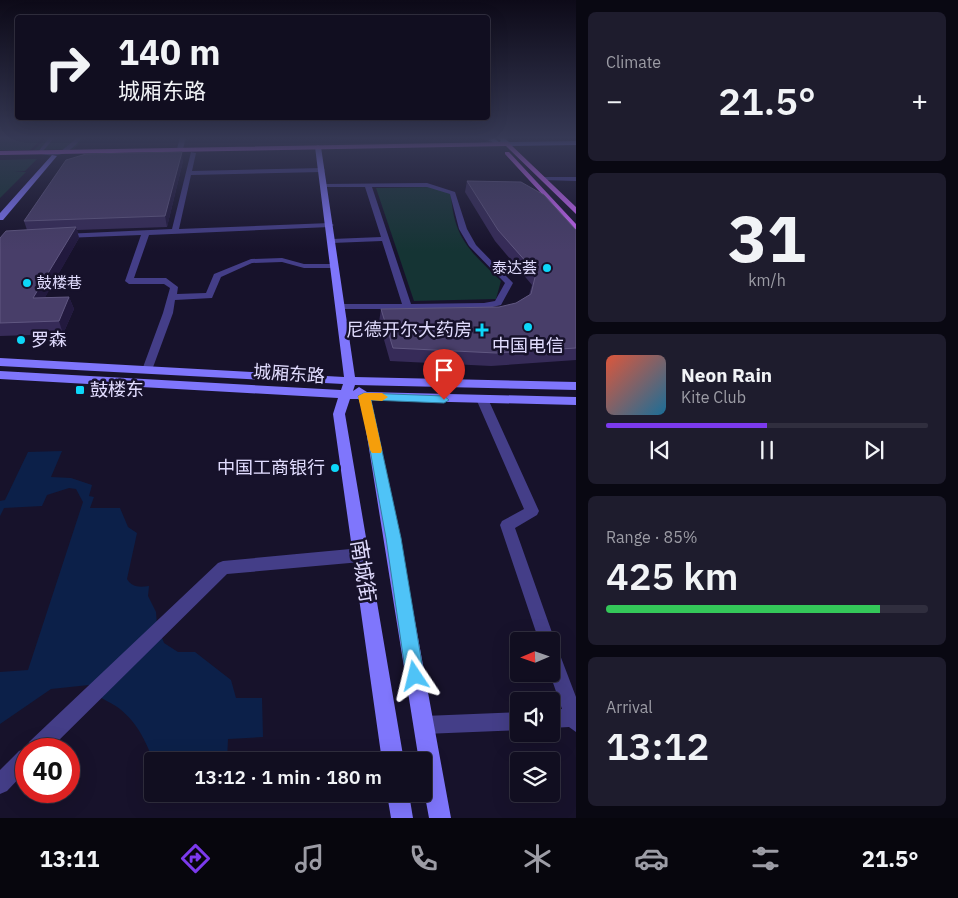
<!DOCTYPE html>
<html lang="en">
<head>
<meta charset="utf-8">
<style>
  body { margin:0; font-family:"IBM Plex Sans","Noto Sans SC",sans-serif; background:#1e1c2d; color:#f1f3f6; height:100vh; display:flex; flex-direction:column; font-size:19px; white-space:nowrap }
  * { box-sizing:border-box; margin:0 }
  p { font-size:16px; color:#9c9ca5 }
  .icon { flex:none; width:28px; height:28px; fill:none; stroke:currentColor; stroke-width:2; stroke-linecap:round; stroke-linejoin:round }
  .map { position:relative; flex:1; overflow:hidden }
  .drawer { display:flex; flex-direction:column; gap:12px; padding:12px; background:#090812; width:382px }
  .drawer>* { flex:none }
  .banner { position:absolute; left:15px; top:15px; width:475px; height:105px; border-radius:5px; box-shadow:0 5px 20px #0002,0 0 0 1px #302e3e; background:#110e20; color:#f1f3f6; overflow:hidden }
  .needle { width:32px; rotate:268deg }
  .buttons { position:absolute; left:510px; top:632px; display:grid; gap:10px }
  .buttons a { display:grid; place-items:center; width:50px; height:50px; border-radius:5px; background:#110e20; box-shadow:0 5px 20px #0002,0 0 0 1px #302e3e; font-size:25px }
  .speed { position:absolute; left:15px; top:738px; display:flex; gap:10px; font-size:25px; font-weight:700; text-align:center }
  .speed>* { display:grid; place-content:center; width:65px; height:65px; border-radius:50%; background:#110e20; box-shadow:0 5px 20px #0002,0 0 0 1px #302e3e; line-height:1 }
  .speed .limit { border:8px solid #d22; background:#fff; color:#111 }
  .pin { position:absolute; display:grid; place-items:center; width:42px; height:42px; color:#fff; margin:-51px -21px; border-radius:50% 50% 50% 0; rotate:-45deg; box-shadow:0 0 5px #0007 }
  .pin .icon { rotate:45deg }
  .me { position:absolute; width:55px; margin:-28px; rotate:350deg; stroke-linejoin:round; filter:drop-shadow(0 0 4px #0008) }
  .turn { display:flex; align-items:center; gap:18px; height:105px; padding:0 20px; font-size:22px }
  .turn .icon { width:65px; height:65px; stroke-width:2.5 }
  .turn b { display:block; font-size:35px; line-height:42px }
  .big { font-size:38px; font-weight:600; line-height:1.1 }
  .drawer .card { flex:1; display:flex; flex-direction:column; justify-content:center; gap:8px; min-width:0; padding:0 18px; border-radius:8px; background:#1e1c2d }
  .drawer .dial { align-items:center; gap:0 }
  .dial b { font-size:65px; line-height:1 }
  .song { display:flex; align-items:center; gap:15px }
  .cover { width:60px; height:60px; border-radius:8px; background:linear-gradient(135deg,hsl(10 70% 55%),hsl(200 70% 35%)) }
  .played { height:5px; border-radius:2px; background:linear-gradient(90deg,#7c3aed 50%,#302e3e 50%) }
  .keys { display:flex; justify-content:space-around; direction:ltr }
  .heat { display:flex; justify-content:space-between; align-items:center; font-size:28px; direction:ltr }
  .charge { height:8px; border-radius:4px; background:linear-gradient(90deg,#34c759 85%,#302e3e 0) }
  .trip { position:absolute; left:144px; top:752px; width:288px; height:50px; border-radius:5px; background:#110e20; box-shadow:0 5px 20px #0002,0 0 0 1px #302e3e; font-weight:600; line-height:50px; text-align:center }
  .tab-bar { display:flex; height:80px; justify-content:space-around; align-items:center; background:#07060d; color:#9c9ca5 }
  .tab-bar .icon { width:35px; height:35px }
  .tab-bar .selected { color:#7c3aed }
  .tab-bar b { font-size:22px; color:#f1f3f6 }
  main { display:flex; flex:1; min-height:0 }
  .map>svg:first-child { display:block }
</style>
</head>
<body>
<main>
<div class="map">
<svg width="576" height="818" viewBox="0 0 576 818">
  <rect width="100%" height="100%" fill="#17122b"/>
  <!-- green -->
  <path fill="#153434" d="M0 137H44L30 150H0Z
    M48 137H85L74 149 34 150Z
    M37 159 25 171H14L26 172 0 198V160Z
    M433 187 451 193C453 238 471 252 501 281L496 299 414 301 376 188Z"/>
  <!-- water -->
  <path fill="#0c2049" d="M62 451 51 477 71 478 92 485 89 496 94 497 90 508H120L128 527 137 533 127 579C132 588 140 587 149 586L148 596 156 612 157 625 164 643 178 652H195L231 680 236 698H262L263 737 228 739 227 761H154C144 739 139 725 120 709 107 699 100 701 89 685L51 689 0 724V672L28 670 83 502 76 489 69 488 47 495 42 506 4 508 0 516V501L5 500 28 452Z"/>
  <g fill="none" stroke-linecap="round" stroke-linejoin="round">
    <!-- street -->
    <path fill="#443e88" fill-rule="evenodd" d="M50 137H55L43 151 60 152 78 137H83C68 154 60 159 37 153Z
      M180 137H186L183 149 180 151 177 149Z
      M481 137H487L501 144 496 145Z
      M191 152 196 153 192 171 322 168 325 170 322 172 191 175 179 229 330 223 334 225 330 227 149 235 134 278H166L178 287 177 294 206 293 214 274 251 259 282 258 304 264H334L338 266 334 268H304L282 262 252 263 221 277 212 298 175 300 173 313 152 370 147 373 142 370 163 313 170 288 164 284H129L125 281 141 235 64 238 60 236 64 234 172 229Z
      M544 177H576V181L542 180 541 179Z
      M427 183 455 192 467 229 476 245 513 283 501 305 484 309H338V305L341 304H402L382 241 332 243 328 241 332 239 381 237 365 187H324L321 185 322 184ZM372 187H427L450 194 459 229 469 246 505 283 495 301 484 303 411 304Z
      M483 397 489 401 539 511 537 515 515 528 555 641 553 646 557 647 576 697V732L569 727 551 728V710L562 709 550 674H551V641H539L500 525 502 521 524 509 477 401Z
      M361 548 366 550 368 555 366 560 361 562 227 574 50 749H26V771L7 791 0 794V770L19 751 26 748 27 749 29 742 218 563 223 561Z
      M519 712V730L424 734 417 732 415 725 417 718 424 716Z"/>
    <!-- secondary -->
    <path fill="#7f76fc" fill-rule="evenodd" d="M486 137H492L499 142 501 141 497 137H503L509 142 576 141V145L508 146 504 144 498 146Z
      M318 145 321 147 355 377 576 382V390L355 385 353 391 359 387 367 392 576 397V405L371 400 395 512 451 818H429L422 780V761H419L363 411 359 399H350L345 414 404 761H382L333 414 338 398 0 379V371L341 390 343 384 0 366V358L344 377 315 147Z
      M52 155 57 156 3 220H0V213Z
      M387 794H409L413 818H391Z"/>
    <!-- primary -->
    <path fill="#ca66fb" fill-rule="evenodd" d="M508 142 576 207V214L506 146 0 155V151Z
      M505 152H509L576 224V231L505 154Z"/>
  </g>
  <!-- wall -->
  <path fill="#362b58" d="M339 137H459L458 138 340 139Z
    M183 161 167 227 77 230 79 238 45 297H69L74 309 63 334 0 336V238L27 230 24 221Z
    M467 181 576 230V360L491 366 390 361 379 322 381 309 499 307 516 303 529 295 532 285 495 241 465 192Z"/>
  <!-- shaded-wall -->
  <path fill="#22193e" d="M182 152 183 161 167 227 165 216Z
    M76 227 79 238 38 310 33 298Z
    M69 297 74 309 63 334 59 321Z"/>
  <!-- building -->
  <path fill="#483e69" stroke="#605781" d="M182 152 165 216 24 221 66 160 86 154Z
    M467 181 521 182 544 195 576 230V348L496 353 393 348 381 309 499 307 516 303 531 294 536 273 498 230Z
    M76 227 33 298 69 297 59 321 0 323V238L6 231Z"/>
  <!-- sky -->
  <linearGradient id="sky" x2="0" y2="1"><stop stop-color="#0d0a18"/><stop offset="0.55" stop-color="#363955"/><stop offset="1" stop-color="#363955" stop-opacity="0"/></linearGradient>
  <rect width="576" height="251" fill="url(#sky)"/>
  <!-- route -->
  <path fill="#4fc3f7" stroke="#337fa1" d="M364 393 444 396 449 400 444 403 371 400 401 538 424 676 421 682 415 684 409 682 406 676 386 538 363 411 358 396Z"/>
  <!-- slow -->
  <path fill="#f59e0b" d="M364 393H382L388 397 382 401 371 400 382 450 381 453H372L370 450 358 396Z"/>
  <!-- markers -->
  <g fill="#0dd7f9" stroke="#17122b" stroke-width="2">
    <circle cx="547" cy="268" r="5"/>
    <circle cx="27" cy="283" r="5"/>
    <circle cx="528" cy="327" r="5"/>
    <path d="M479.5 322.5h5v5h5v5h-5v5h-5v-5h-5v-5h5z"/>
    <circle cx="21" cy="340" r="5"/>
    <rect x="75" y="385" width="10" height="10" rx="2.5"/>
    <circle cx="335" cy="468" r="5"/>
  </g>
  <g text-anchor="middle" stroke-width="5" stroke-linejoin="round" paint-order="stroke">
    <!-- far-poi labels -->
    <g font-size="15" fill="#e1dcfe" stroke="#17122b" text-anchor="end">
      <text x="537" y="273">泰达荟</text>
      <text x="37" y="288" text-anchor="start">鼓楼巷</text>
    </g>
    <!-- poi labels -->
    <g font-size="18" fill="#e1dcfe" stroke="#17122b" text-anchor="end">
      <text x="472" y="336">尼德开尔大药房</text>
      <text x="31" y="346" text-anchor="start">罗森</text>
      <text x="528" y="352" text-anchor="middle">中国电信</text>
      <text x="90" y="396" text-anchor="start">鼓楼东</text>
      <text x="325" y="474">中国工商银行</text>
    </g>
    <!-- street labels -->
    <g font-size="18" fill="#e1dcfe" stroke="#17122b">
      <text transform="translate(289 374) rotate(4)" y="6">城厢东路</text>
    </g>
    <!-- near-street labels -->
    <g font-size="21" fill="#e1dcfe" stroke="#17122b">
      <text transform="translate(363 571) rotate(81)" y="7">南城街</text>
    </g>
  </g>
</svg>
<div class="buttons">
<a><svg class="needle" viewBox="-14 -14 28 28"><path d="M0-13l5 13h-10z" fill="#e53935"/><path d="M0 13l5-13h-10z" fill="#9c9ca5"/></svg></a>
<a><svg class="icon" aria-label="sound" viewBox="0 0 24 24"><path d="M4 9h4l5-4v14l-5-4H4zM17 9q2 3 0 6"/></svg></a>
<a><svg class="icon" aria-label="layers" viewBox="0 0 24 24"><path d="M12 4l9 5-9 5-9-5zM3 14l9 5 9-5"/></svg></a>
</div>
<div class="speed"><div class="limit">40</div></div>
<div class="pin" style="left:444px;top:400px;background:#d93025"><svg class="icon" aria-label="arrive" viewBox="0 0 24 24"><path d="M6 21V4h12l-3 4 3 4H6"/></svg></div>
<svg class="me" style="left:415px;top:676px" viewBox="-20 -20 40 40"><path d="M0-17L14 15 0 8-14 15z" fill="#4fc3f7" stroke="#fff" stroke-width="4"/></svg>
<div class="trip">13:12 · 1 min · 180 m</div>
<div class="banner">
<div class="turn"><svg class="icon" aria-label="right" viewBox="0 0 24 24"><path d="M7 20v-9h11M14 6l5 5-5 5"/></svg><div><b>140 m</b>城厢东路</div></div>
</div>
</div>
<section class="drawer">
<div class="card"><p>Climate</p>
<div class="heat"><a>−</a><b class="big">21.5°</b><a>+</a></div>
</div>
<div class="card dial"><b>31</b><p>km/h</p></div>
<div class="card">
<div class="song"><i class="cover"></i><div><b>Neon Rain</b><p>Kite Club</p></div></div>
<div class="played"></div>
<div class="keys"><svg class="icon" aria-label="previous" viewBox="0 0 24 24"><path d="M18 5L8 12l10 7zM5 5v14"/></svg><svg class="icon" aria-label="pause" viewBox="0 0 24 24"><path d="M8 5v14M16 5v14"/></svg><svg class="icon" aria-label="next" viewBox="0 0 24 24"><path d="M6 5l10 7-10 7zM19 5v14"/></svg></div>
</div>
<div class="card"><p>Range · 85%</p><b class="big">425 km</b><div class="charge"></div></div>
<div class="card"><p>Arrival</p><b class="big">13:12</b></div>
</section>
</main>
<nav class="tab-bar">
<b>13:11</b>
<svg class="icon selected" aria-label="directions" viewBox="0 0 24 24"><path d="M12 3l9 9-9 9-9-9zM9 14v-3h6M13 9l2 2-2 2"/></svg>
<svg class="icon" aria-label="music" viewBox="0 0 24 24"><path d="M9 18V5l10-2v13"/><circle cx="6" cy="18" r="3"/><circle cx="16" cy="16" r="3"/></svg>
<svg class="icon" aria-label="phone" viewBox="0 0 24 24"><path d="M5 4h4l2 5-3 2q2 4 5 5l2-3 5 2v4C11 20 4 13 5 4z"/></svg>
<svg class="icon" aria-label="climate" viewBox="0 0 24 24"><path d="M12 3v18M4 7l16 10M4 17L20 7"/></svg>
<svg class="icon" aria-label="car" viewBox="0 0 24 24"><path d="M5 17H2v-5l4-1 3-4h7l3 4 3 1v5h-3M9 17h6M6 11h13"/><circle cx="7" cy="17" r="2"/><circle cx="17" cy="17" r="2"/></svg>
<svg class="icon" aria-label="filters" viewBox="0 0 24 24"><path d="M4 7h16M4 17h16"/><circle cx="9" cy="7" r="2"/><circle cx="15" cy="17" r="2"/></svg>
<b>21.5°</b>
</nav>
</body>
</html>
